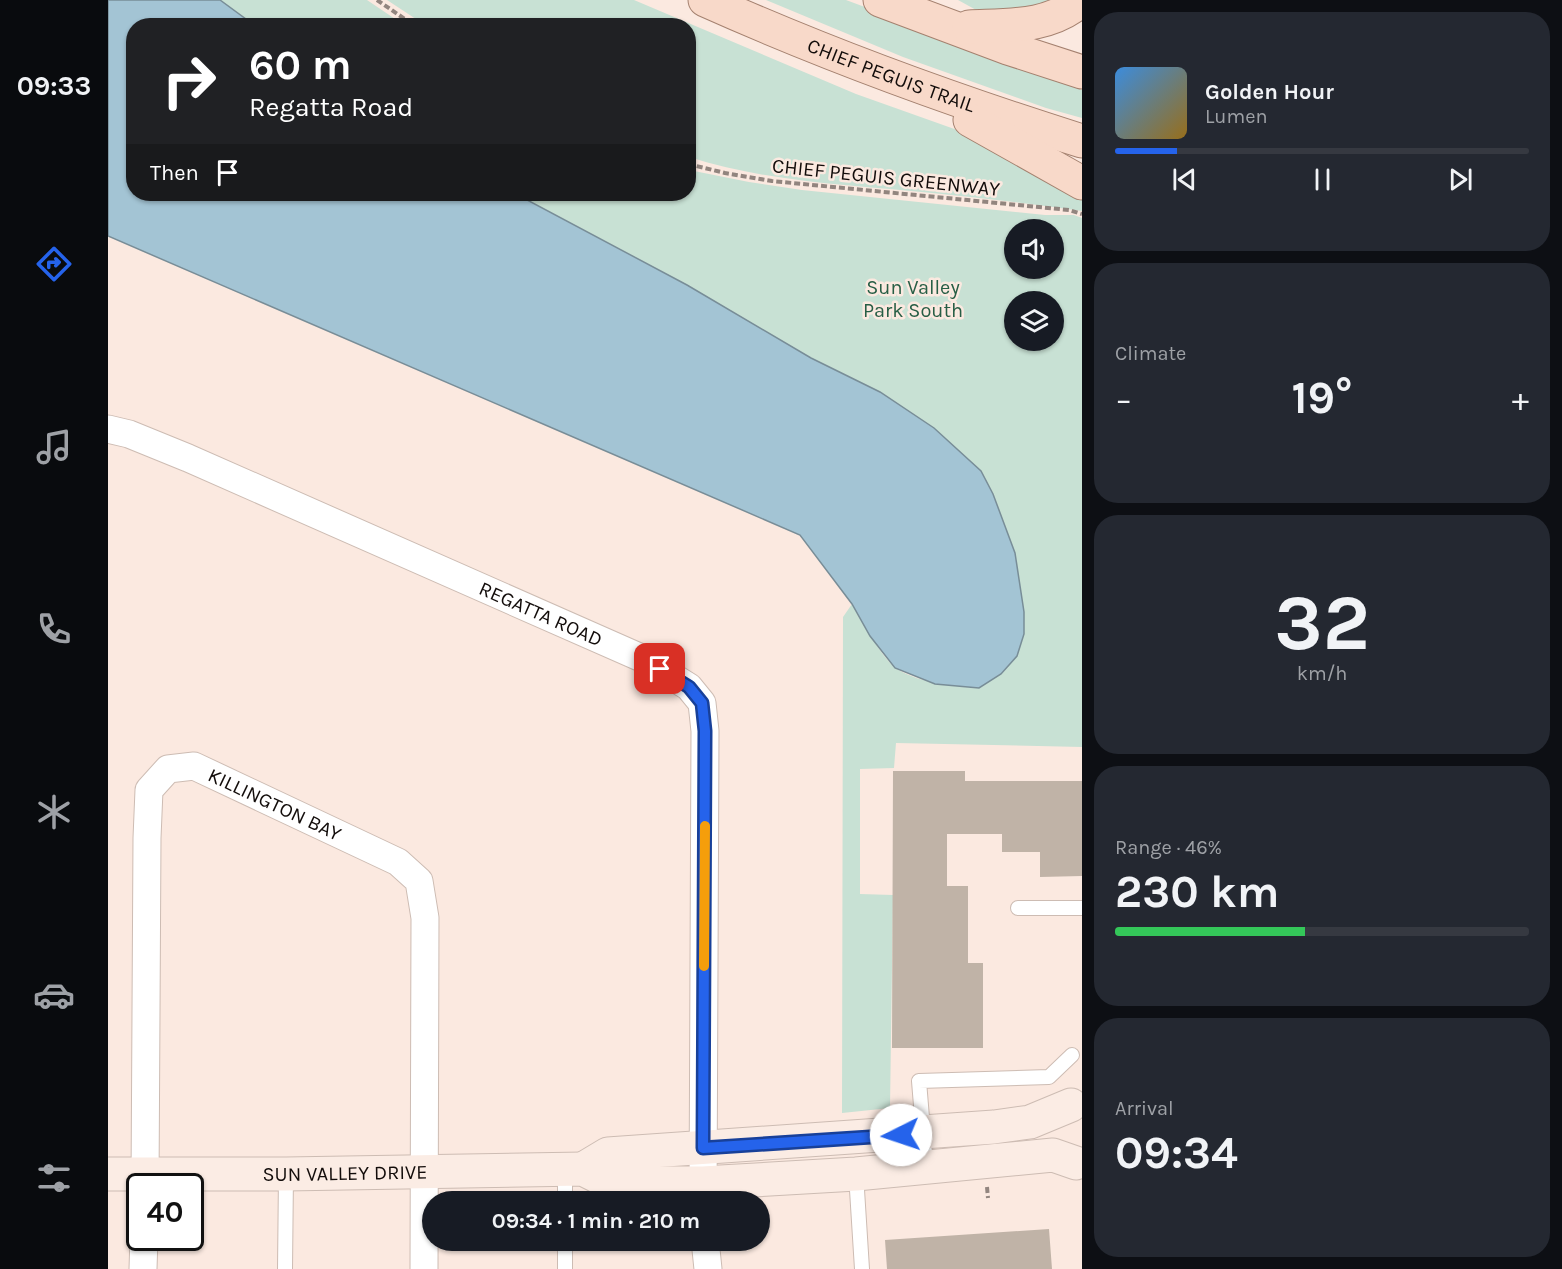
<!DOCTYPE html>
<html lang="en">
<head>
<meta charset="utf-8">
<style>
  body { margin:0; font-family:Karla,sans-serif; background:#242831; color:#f1f3f6; height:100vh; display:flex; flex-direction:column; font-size:22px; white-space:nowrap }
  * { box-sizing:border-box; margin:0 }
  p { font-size:20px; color:#9ea1a6 }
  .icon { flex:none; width:33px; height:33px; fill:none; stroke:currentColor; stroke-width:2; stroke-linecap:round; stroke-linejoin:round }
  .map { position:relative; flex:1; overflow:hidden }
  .side { display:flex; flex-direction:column; gap:12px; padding:12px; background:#0d0f14; width:480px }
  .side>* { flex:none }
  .banner { position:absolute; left:18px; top:18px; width:570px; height:183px; border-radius:24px; box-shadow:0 2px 4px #0004; background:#202124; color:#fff; overflow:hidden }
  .controls { position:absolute; left:896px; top:219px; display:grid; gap:12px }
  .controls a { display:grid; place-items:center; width:60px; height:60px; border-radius:50%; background:#171b24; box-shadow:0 2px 4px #0004; font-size:30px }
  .speed { position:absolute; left:18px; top:1173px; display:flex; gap:12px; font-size:30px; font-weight:700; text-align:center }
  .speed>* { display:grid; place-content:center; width:78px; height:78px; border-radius:50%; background:#171b24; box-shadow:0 2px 4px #0004; line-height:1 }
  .speed .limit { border:3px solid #111; border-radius:9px; background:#fff; color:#111 }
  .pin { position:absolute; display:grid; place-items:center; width:51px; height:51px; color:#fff; margin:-26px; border-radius:12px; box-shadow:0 3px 9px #0006 }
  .me { position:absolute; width:66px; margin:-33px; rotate:266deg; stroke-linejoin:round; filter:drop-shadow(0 0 4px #0008) }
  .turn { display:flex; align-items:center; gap:21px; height:126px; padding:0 24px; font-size:27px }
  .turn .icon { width:78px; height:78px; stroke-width:2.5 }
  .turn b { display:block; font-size:42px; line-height:51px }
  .then { display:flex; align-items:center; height:57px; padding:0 24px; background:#0003; gap:12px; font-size:22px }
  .big { font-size:45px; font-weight:700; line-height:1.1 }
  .side .widget { flex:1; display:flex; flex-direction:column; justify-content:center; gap:9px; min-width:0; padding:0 21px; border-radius:24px; background:#242831 }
  .side .dial { align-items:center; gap:0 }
  .dial b { font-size:78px; line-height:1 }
  .song { display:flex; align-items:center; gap:18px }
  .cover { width:72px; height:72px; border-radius:9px; background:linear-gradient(135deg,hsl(210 70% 55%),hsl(40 70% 35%)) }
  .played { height:6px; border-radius:3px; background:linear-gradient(90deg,#2563eb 15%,#363941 15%) }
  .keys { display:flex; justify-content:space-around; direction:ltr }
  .heat { display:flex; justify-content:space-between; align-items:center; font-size:33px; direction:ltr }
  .charge { height:9px; border-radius:4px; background:linear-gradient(90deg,#34c759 46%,#363941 0) }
  .trip { position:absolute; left:314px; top:1191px; width:348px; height:60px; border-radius:30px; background:#171b24; box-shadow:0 2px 4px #0004; font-weight:700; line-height:60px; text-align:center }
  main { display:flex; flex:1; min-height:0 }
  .dock { display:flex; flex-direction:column; width:108px; justify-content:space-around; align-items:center; background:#090b0e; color:#9ea1a6 }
  .dock .icon { width:42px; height:42px }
  .dock .selected { color:#2563eb }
  .dock b { font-size:27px; color:#f1f3f6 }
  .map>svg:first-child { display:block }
</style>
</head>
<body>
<main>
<nav class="dock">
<b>09:33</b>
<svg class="icon selected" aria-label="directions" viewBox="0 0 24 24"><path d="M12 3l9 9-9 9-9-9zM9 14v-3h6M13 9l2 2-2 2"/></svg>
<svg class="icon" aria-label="music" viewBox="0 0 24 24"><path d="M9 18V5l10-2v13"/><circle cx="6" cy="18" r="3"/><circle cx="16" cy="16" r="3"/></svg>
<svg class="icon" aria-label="phone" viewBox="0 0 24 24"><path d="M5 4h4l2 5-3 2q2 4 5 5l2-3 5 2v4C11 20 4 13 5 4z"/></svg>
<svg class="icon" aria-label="climate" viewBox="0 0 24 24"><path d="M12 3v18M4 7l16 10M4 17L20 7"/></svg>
<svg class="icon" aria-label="car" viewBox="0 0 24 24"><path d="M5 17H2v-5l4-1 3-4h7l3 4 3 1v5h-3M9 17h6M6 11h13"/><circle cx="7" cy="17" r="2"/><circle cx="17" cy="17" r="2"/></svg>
<svg class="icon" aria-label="filters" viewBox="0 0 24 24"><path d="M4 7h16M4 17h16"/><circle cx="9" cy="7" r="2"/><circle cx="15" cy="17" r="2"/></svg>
</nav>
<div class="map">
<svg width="974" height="1269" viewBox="0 0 974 1269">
  <rect width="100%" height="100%" fill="#fbe9e0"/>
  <!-- green -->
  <path fill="#c8e1d4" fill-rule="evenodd" d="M112 0H259L296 25H146Z
    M279 0H526L748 94 852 131 974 195V211C924 204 874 198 824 193 743 185 659 182 581 157L580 26 317 25Z
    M658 0H738L953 80 974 90V118L938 108 795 57Z
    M850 0H958L942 9 870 11Z
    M581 170 641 182 694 190 937 215H966L974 218V747L788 743 786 768 752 769V894L785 895 782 1108 734 1113 735 617 744 604C752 619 776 661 789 669 814 684 843 685 871 688L907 553 885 494 873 471 826 428 772 392 703 358 579 285 408 194H580ZM906 230H945V268H906ZM906 302H945V340H906Z"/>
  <!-- water -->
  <path fill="#a3c4d4" stroke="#788d97" stroke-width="1.5" d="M0 0H112L146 25 26 26V194H408L579 285 703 358 772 392 826 428 873 471 885 494 907 553 916 612V634L909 656 893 674 871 688 827 684 787 668 762 636 744 604 692 535 0 236Z"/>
  <!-- building -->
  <path fill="#c0b3a7" d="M785 771H857V781H974V876L932 877V852H894V834H839V886H860V963H875V1048H784Z
    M941 1229 944 1269H779L777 1240Z"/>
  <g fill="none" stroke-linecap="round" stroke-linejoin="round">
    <!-- lane casing -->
    <g stroke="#cdbcb3" stroke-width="16">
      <path id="lane" d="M910 908H974
        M818 1167 811 1081 941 1077 964 1055
        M457 1170V1202
        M748 1174 754 1269
        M177 1269 178 1174
        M457 1269V1240"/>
    </g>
    <!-- street casing -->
    <g stroke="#cdbcb3" stroke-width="29">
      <g id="street">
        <path id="s1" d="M0 429 21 434 80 458 538 660 581 687 594 703 597 731 595 1202"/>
        <path id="s2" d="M37 1186 39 838 41 790 60 769 86 766 290 862 311 881 317 918 316 1269"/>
        <path d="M597 1240 600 1269"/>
        <path d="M35 1269 36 1238"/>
      </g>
    </g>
    <!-- secondary casing -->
    <g stroke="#cdbcb3" stroke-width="35">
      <g id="secondary">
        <path d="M475 1169 500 1154 886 1127 922 1122 963 1105"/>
        <path id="s3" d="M0 1174H178L475 1169 503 1183H595L748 1174 945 1155 968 1163"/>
      </g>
    </g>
    <!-- primary casing -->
    <g stroke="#a4816f" stroke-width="35">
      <g id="primary">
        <path id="s4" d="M597 0C720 55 846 101 974 141"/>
        <path d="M772 0 900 48 974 72"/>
        <path d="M861 27C900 25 942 28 973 0"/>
        <path d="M862 120 974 183"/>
      </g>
    </g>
    <!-- path -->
    <path stroke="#92857f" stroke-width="4" stroke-dasharray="6 3" stroke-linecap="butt" d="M269 0 307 26
      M580 164 617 173 664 181 961 210 974 214
      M879 1187 880 1198"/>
    <!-- lane -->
    <use href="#lane" stroke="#fff" stroke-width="14"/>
    <!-- street -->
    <use href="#street" stroke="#fff" stroke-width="27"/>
    <!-- secondary -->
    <use href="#secondary" stroke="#fbece4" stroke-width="33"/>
    <!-- primary -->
    <use href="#primary" stroke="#f8d9c9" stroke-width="33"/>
  </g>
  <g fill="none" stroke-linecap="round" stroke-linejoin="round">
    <!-- route casing -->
    <g stroke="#184099" stroke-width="15">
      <path id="route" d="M552 669 581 687 594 703 597 731 595 1148 793 1135"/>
    </g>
    <!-- route -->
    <use href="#route" stroke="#2563eb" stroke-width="10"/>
    <!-- slow -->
    <path stroke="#f59e0b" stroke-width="10" d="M596 966 597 826"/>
  </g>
  <g text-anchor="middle" stroke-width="5" stroke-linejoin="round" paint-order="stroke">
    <!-- street labels -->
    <g font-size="20" fill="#120c0a" stroke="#fbe9e0">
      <text dy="7" stroke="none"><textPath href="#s4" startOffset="201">CHIEF PEGUIS TRAIL</textPath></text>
      <text transform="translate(778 177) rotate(6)" y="7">CHIEF PEGUIS GREENWAY</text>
      <text dy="7" stroke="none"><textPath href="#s1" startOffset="471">REGATTA ROAD</textPath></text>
      <text dy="7" stroke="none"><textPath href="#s2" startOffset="540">KILLINGTON BAY</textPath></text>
      <text dy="7" stroke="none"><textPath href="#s3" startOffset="237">SUN VALLEY DRIVE</textPath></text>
    </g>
    <!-- park labels -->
    <g font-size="20" fill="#275e45" stroke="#fbe9e0">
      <text x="805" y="294">Sun Valley<tspan x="805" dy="23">Park South</tspan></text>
    </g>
  </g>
</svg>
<div class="controls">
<a><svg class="icon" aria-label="sound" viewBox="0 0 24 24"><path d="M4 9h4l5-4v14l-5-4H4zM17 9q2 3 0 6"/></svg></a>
<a><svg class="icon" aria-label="layers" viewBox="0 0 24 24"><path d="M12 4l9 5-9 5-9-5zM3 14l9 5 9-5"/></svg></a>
</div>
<div class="speed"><div class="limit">40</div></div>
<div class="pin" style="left:552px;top:669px;background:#d93025"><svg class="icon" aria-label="arrive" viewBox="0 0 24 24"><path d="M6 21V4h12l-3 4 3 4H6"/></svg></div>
<svg class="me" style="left:793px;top:1135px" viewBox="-20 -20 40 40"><circle r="19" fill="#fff"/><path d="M0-13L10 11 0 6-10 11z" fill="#2563eb"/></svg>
<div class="trip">09:34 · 1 min · 210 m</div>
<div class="banner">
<div class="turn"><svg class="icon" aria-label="right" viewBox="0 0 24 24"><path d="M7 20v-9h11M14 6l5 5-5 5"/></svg><div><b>60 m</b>Regatta Road</div></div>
<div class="then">Then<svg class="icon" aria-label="arrive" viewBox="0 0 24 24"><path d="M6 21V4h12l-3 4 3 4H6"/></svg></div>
</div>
</div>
<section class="side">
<div class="widget">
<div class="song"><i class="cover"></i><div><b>Golden Hour</b><p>Lumen</p></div></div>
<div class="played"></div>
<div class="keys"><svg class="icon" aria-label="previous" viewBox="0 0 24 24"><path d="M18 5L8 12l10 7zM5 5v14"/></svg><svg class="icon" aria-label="pause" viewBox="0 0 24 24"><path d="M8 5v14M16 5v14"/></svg><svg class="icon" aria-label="next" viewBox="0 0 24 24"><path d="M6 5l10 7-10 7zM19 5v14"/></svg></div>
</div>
<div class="widget"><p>Climate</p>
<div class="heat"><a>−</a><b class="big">19°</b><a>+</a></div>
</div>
<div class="widget dial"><b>32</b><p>km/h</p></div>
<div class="widget"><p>Range · 46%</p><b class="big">230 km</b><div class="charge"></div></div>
<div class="widget"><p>Arrival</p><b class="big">09:34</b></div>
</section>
</main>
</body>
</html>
